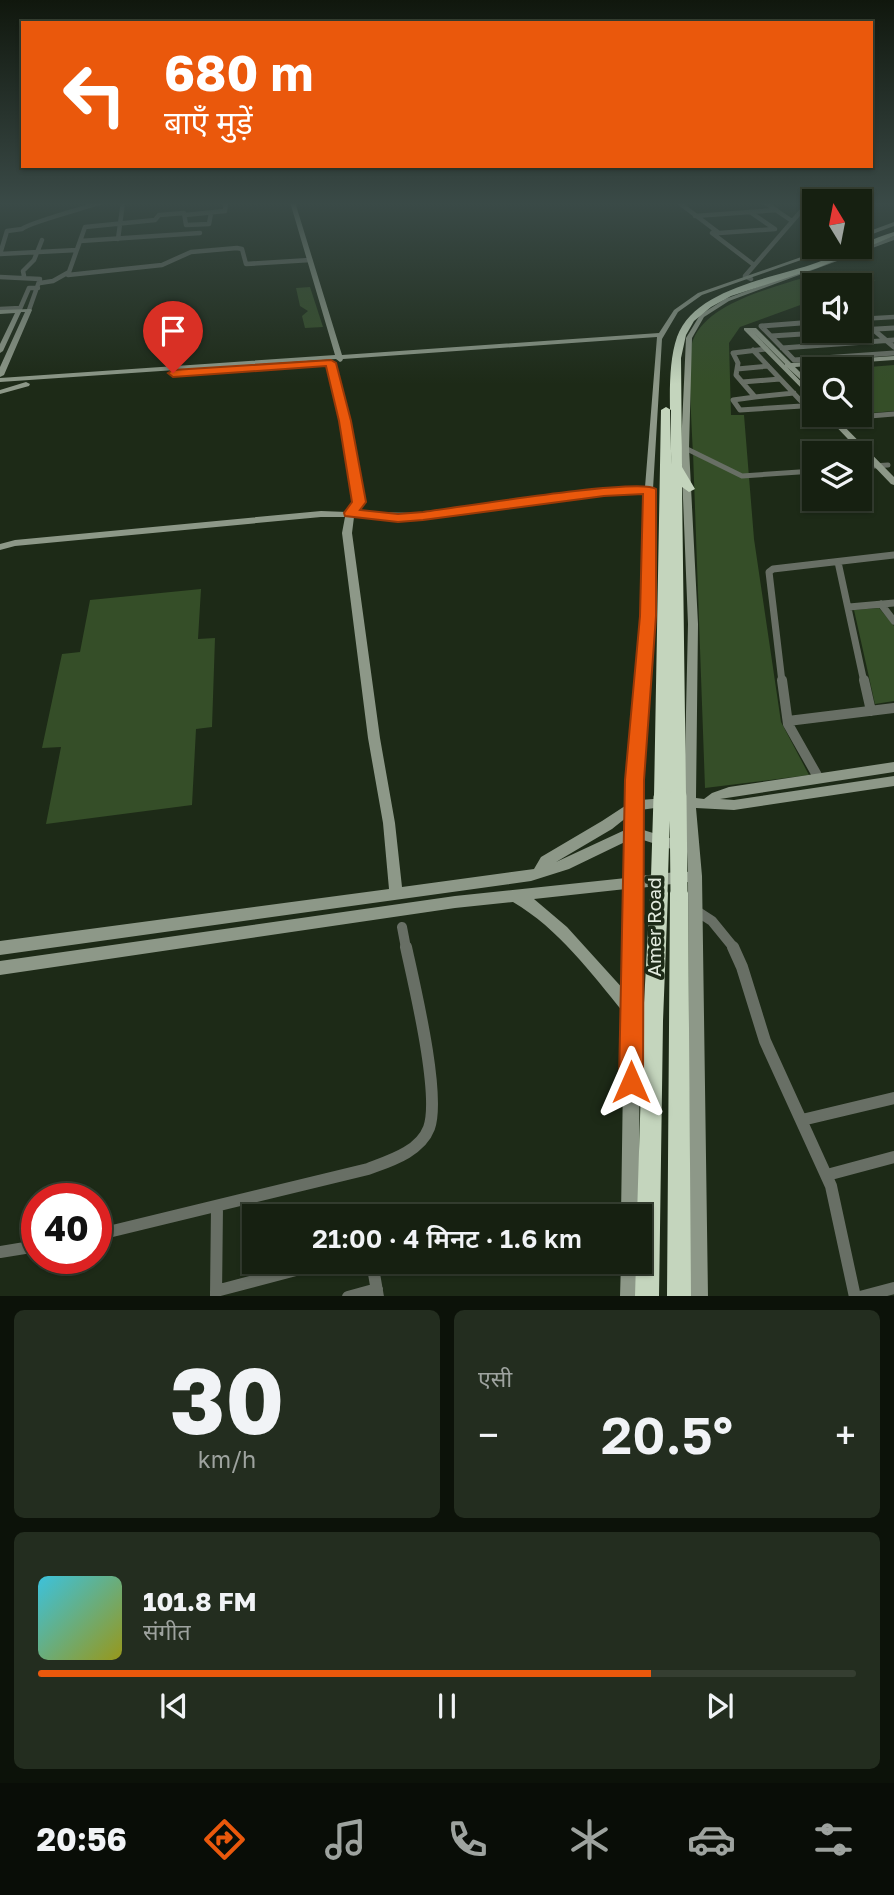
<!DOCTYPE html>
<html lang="hi">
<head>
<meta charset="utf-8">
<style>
  body { margin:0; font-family:"Golos Text","Noto Sans Devanagari",sans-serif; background:#232d1f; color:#f1f3f6; height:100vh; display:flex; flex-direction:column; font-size:26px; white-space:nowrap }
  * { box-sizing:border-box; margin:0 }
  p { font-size:23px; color:#9ea39f }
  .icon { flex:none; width:38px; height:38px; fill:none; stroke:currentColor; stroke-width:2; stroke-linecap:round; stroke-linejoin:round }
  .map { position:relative; height:1296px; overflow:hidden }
  .details { display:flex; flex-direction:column; gap:14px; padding:14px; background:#0c1209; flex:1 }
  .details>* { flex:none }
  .top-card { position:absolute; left:21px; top:21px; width:852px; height:147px; border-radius:0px; box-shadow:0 2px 5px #0004,0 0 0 2px #353e31; background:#ea580c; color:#fff; overflow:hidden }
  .needle { width:46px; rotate:350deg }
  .fabs { position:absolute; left:802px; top:189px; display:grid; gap:14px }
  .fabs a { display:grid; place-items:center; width:70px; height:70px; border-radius:0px; background:#162011; box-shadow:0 2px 5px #0004,0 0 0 2px #353e31; font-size:35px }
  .speed { position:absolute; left:21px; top:1183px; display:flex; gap:14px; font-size:35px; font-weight:700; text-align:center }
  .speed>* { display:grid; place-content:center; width:91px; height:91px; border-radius:50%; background:#162011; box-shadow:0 2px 5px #0004,0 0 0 2px #353e31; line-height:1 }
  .speed .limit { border:10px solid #d22; background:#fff; color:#111 }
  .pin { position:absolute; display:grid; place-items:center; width:60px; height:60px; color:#fff; margin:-72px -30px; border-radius:50% 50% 50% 0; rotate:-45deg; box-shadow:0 0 7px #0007 }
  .pin .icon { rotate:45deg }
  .me { position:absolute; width:77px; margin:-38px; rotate:0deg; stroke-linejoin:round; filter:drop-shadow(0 0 5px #0008) }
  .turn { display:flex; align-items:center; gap:24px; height:147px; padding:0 28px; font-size:32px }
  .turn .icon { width:91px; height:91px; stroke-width:2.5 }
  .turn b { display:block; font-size:49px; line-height:60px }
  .big { font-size:52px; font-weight:600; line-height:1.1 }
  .details .card { flex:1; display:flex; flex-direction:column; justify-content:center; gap:10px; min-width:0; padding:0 24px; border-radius:10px; background:#232d1f }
  .details .dial { align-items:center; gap:0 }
  .dial b { font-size:91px; line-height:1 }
  .song { display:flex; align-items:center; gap:21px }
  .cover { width:84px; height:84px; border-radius:10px; background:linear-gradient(135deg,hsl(190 70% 55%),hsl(60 70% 35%)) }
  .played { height:7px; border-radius:4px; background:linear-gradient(90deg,#ea580c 75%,#353e31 75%) }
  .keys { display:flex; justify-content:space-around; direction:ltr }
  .heat { display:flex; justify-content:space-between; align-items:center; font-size:38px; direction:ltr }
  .details .tiles { flex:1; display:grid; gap:14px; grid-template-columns:1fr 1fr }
  .card:last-child { grid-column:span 2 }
  .trip { position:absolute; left:242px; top:1204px; width:410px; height:70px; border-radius:0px; background:#162011; box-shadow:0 2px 5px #0004,0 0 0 2px #353e31; font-weight:600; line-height:70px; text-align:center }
  .tab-bar { display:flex; height:112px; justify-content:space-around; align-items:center; background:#090d07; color:#9ea39f }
  .tab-bar .icon { width:49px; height:49px }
  .tab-bar .selected { color:#ea580c }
  .tab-bar b { font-size:32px; color:#f1f3f6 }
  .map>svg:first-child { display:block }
</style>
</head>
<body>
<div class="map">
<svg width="894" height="1297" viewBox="0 0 894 1297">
  <rect width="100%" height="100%" fill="#1d2a17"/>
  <!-- green -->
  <path fill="#354e28" d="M811 275 876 280 859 285H814V300L740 327 729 343 731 415H744L754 539 781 722 809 775 705 788C701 676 697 564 693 452 692 432 687 354 693 340 709 301 775 288 811 275Z
    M310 287 323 327 305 328 302 316 308 311 300 306 296 288Z
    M894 365V411L859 414V369H844Z
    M201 589 198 639 215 638 212 727 196 729 192 805 46 824 61 747 42 748 62 654 80 652 90 600Z
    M879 608 894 626V701L875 704 854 610Z"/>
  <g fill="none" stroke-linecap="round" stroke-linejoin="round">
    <!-- street-far4 -->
    <path stroke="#686f65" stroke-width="4.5" d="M678 202 719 233 775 229 750 212
      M764 202 792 221
      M185 215 225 211 226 202
      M695 216 776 210
      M712 233 754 265
      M118 239 123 202
      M80 241 200 233
      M0 254 7 231 22 229C27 223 88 207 102 202
      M0 254 77 250
      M68 275 162 265 191 252 237 248 242 249 246 264 310 260
      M24 276 23 271 34 260 42 240
      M0 277 40 279 29 310
      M751 279 745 276 809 202
      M40 283 53 281 69 272 85 227 155 220 159 215 184 213 186 225 209 224 211 213
      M0 309 20 308
      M19 311 29 288H38
      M859 319 894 317
      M860 319 864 322"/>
    <!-- street-far3 -->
    <path stroke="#686f65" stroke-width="5" d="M862 320 894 347
      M814 322 761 326 794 360 894 353
      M859 330 894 328
      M771 336 849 331
      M782 348 894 340
      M766 349 733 353 738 363 736 375 755 397 733 400 740 410 802 406 804 404 800 400 814 399
      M753 350 800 400
      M737 369 768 366
      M742 382 780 379
      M755 397 794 393
      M833 419 894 414
      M685 448 742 476 814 471
      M859 467 888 465"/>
    <!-- street-far2 -->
    <path stroke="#686f65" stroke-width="7" d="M838 562 864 682
      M881 604 894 621
      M849 607 894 603
      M782 682 769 572 773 569 894 555"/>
    <!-- street-far1 -->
    <path stroke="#686f65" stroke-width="10" d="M782 680 788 724 818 777
      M864 680 871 711
      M788 721 894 708
      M695 910 712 921 734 948
      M402 927 406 948"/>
    <!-- street -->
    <path stroke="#686f65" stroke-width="12" d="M733 947 742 967 765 1041 831 1186 855 1297
      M802 1120 894 1098
      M827 1175 894 1157
      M96 1235 368 1169C389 1161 420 1152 429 1128 441 1095 414 984 406 947
      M0 1252 37 1246
      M372 1262 378 1297
      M216 1291 326 1262
      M216 1295 217 1207
      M348 1297 377 1289
      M860 1297 894 1288"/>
    <!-- secondary -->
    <path fill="#8d9888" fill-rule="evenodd" d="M290 202H295L342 355 659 333 674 310 698 293 830 247H838L702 295 678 312 662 339 653 489V616L640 780V800L666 798 670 800 672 803 670 806 640 810V829L686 843 684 807 680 803 684 799 688 624 681 448 686 338 700 315 725 299 894 236V240L729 301 704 317 692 338 689 448 698 624 696 798 704 799 712 793 729 787 894 762V772L720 799 734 800 894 776V786L734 810 696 808 702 876 708 1297H690L688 882 640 888 639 1216H621L624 1013C591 973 559 929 513 902L455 908 0 975V961L455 896 626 878 627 841 569 869 531 881 0 955V941L389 889 383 823 368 738 342 533 345 517H321L15 546 0 550V544L15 540 321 511 347 512 355 502 341 421 328 363 331 361 334 363 349 421 363 502 356 512 423 513 604 489 645 487 657 337 343 359 342 361 340 362 336 359 0 382V378L335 355ZM645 492 643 616 628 780V804L602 821 541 857 534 869 402 887 395 823 380 738 352 533 354 517 423 519 604 495ZM627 817V829L556 862 612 829ZM640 839 684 853 687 852 688 872 685 871 640 876ZM626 889 625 991 567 927 534 899Z
      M894 222V226L859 239V235Z
      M31 309 32 310 4 375 0 377V367L25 312H21L3 351 0 353V344L15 313 0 314V310Z
      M744 328H756L791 363 894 356V360L795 367 814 386V392L787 367 814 395V401L744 330ZM752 331 785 364V365Z
      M26 382 30 384 29 386 0 394V390Z
      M825 415H833L894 477V485L891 484Z
      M639 1261V1262L638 1297H620L621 1262Z"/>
    <!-- highway -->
    <path fill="#c4d5bd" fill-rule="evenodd" d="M894 232V236L817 268 731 296 711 307 694 321 686 335 681 358 682 467 695 489 689 492 682 487 686 796 684 801 678 802 672 801 670 797 668 802 662 804 656 802 654 797 661 410 666 407 671 410V465C672 427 665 372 677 337 694 290 768 279 810 265 839 255 865 241 894 232Z
      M659 885 665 887 668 893 663 1021 659 1297H635L636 1262H639V1216H637L643 1021 650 893 653 887Z
      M679 885 685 887 688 893 691 1297H667L670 893 673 887Z"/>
    <!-- highway-bridge -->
    <path stroke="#c4d5bd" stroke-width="17" d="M678 796 679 893
      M659 893 662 797"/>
  </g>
  <!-- sky -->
  <linearGradient id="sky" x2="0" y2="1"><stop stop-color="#10170d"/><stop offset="0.53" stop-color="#3a4a47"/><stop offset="1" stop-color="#3a4a47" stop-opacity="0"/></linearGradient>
  <rect width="894" height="384" fill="url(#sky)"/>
  <!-- route -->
  <path fill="#ea580c" stroke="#983908" stroke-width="2" d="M331 360 336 363 351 421 366 502 360 510 398 514 423 512C455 508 641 477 656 489V616L644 780 643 1082 640 1090 631 1094 622 1090 619 1082 625 780 640 616 643 494 604 496 423 520 398 522 345 516 344 513 352 502 339 421 326 366 173 377 168 373 173 370Z"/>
  <g text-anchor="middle" stroke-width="7" stroke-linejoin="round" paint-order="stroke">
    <!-- street labels -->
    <g font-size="19" fill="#e3ebdf" stroke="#1d2a17">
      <text transform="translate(654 927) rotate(-90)" y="7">Amer Road</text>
    </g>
  </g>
</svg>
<div class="fabs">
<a><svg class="needle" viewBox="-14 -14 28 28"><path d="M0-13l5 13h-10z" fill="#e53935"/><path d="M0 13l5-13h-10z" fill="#9ea39f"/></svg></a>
<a><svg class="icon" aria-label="sound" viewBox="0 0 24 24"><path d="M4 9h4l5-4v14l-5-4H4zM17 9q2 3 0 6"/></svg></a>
<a><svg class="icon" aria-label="search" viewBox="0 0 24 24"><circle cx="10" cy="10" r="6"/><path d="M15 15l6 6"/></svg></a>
<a><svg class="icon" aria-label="layers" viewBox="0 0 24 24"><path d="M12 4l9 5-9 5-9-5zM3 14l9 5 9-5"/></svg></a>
</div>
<div class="speed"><div class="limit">40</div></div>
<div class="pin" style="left:173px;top:373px;background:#d93025"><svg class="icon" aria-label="arrive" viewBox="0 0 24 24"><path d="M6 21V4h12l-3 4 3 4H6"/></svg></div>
<svg class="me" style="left:631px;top:1082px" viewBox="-20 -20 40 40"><path d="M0-17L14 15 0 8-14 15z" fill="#ea580c" stroke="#fff" stroke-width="4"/></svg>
<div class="trip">21:00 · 4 मिनट · 1.6 km</div>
<div class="top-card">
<div class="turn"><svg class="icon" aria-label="left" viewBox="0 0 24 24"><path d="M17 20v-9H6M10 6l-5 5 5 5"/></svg><div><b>680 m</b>बाएँ मुड़ें</div></div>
</div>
</div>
<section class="details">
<div class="tiles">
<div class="card dial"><b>30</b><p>km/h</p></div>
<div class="card"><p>एसी</p>
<div class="heat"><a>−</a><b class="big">20.5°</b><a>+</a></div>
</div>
<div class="card">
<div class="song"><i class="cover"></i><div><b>101.8 FM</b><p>संगीत</p></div></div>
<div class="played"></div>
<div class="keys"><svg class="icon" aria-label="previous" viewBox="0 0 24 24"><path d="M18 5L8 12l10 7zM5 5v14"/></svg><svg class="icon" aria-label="pause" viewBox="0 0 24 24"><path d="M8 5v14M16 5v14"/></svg><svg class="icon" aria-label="next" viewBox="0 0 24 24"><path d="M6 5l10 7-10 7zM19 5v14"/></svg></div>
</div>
</div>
</section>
<nav class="tab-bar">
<b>20:56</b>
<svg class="icon selected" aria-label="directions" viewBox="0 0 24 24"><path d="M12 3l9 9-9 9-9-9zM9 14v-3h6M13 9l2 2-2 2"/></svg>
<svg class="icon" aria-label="music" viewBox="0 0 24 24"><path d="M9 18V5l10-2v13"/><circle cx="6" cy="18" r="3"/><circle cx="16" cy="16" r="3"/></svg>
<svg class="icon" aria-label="phone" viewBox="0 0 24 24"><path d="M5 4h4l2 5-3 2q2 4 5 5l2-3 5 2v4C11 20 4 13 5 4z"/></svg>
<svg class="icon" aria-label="climate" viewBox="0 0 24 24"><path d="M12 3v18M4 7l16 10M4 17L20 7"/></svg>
<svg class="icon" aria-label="car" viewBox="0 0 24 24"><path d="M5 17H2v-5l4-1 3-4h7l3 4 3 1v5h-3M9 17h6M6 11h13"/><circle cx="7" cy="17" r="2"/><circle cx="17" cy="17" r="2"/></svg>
<svg class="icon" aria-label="filters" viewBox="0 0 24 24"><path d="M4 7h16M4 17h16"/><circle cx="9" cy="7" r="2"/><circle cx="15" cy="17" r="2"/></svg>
</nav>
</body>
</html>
